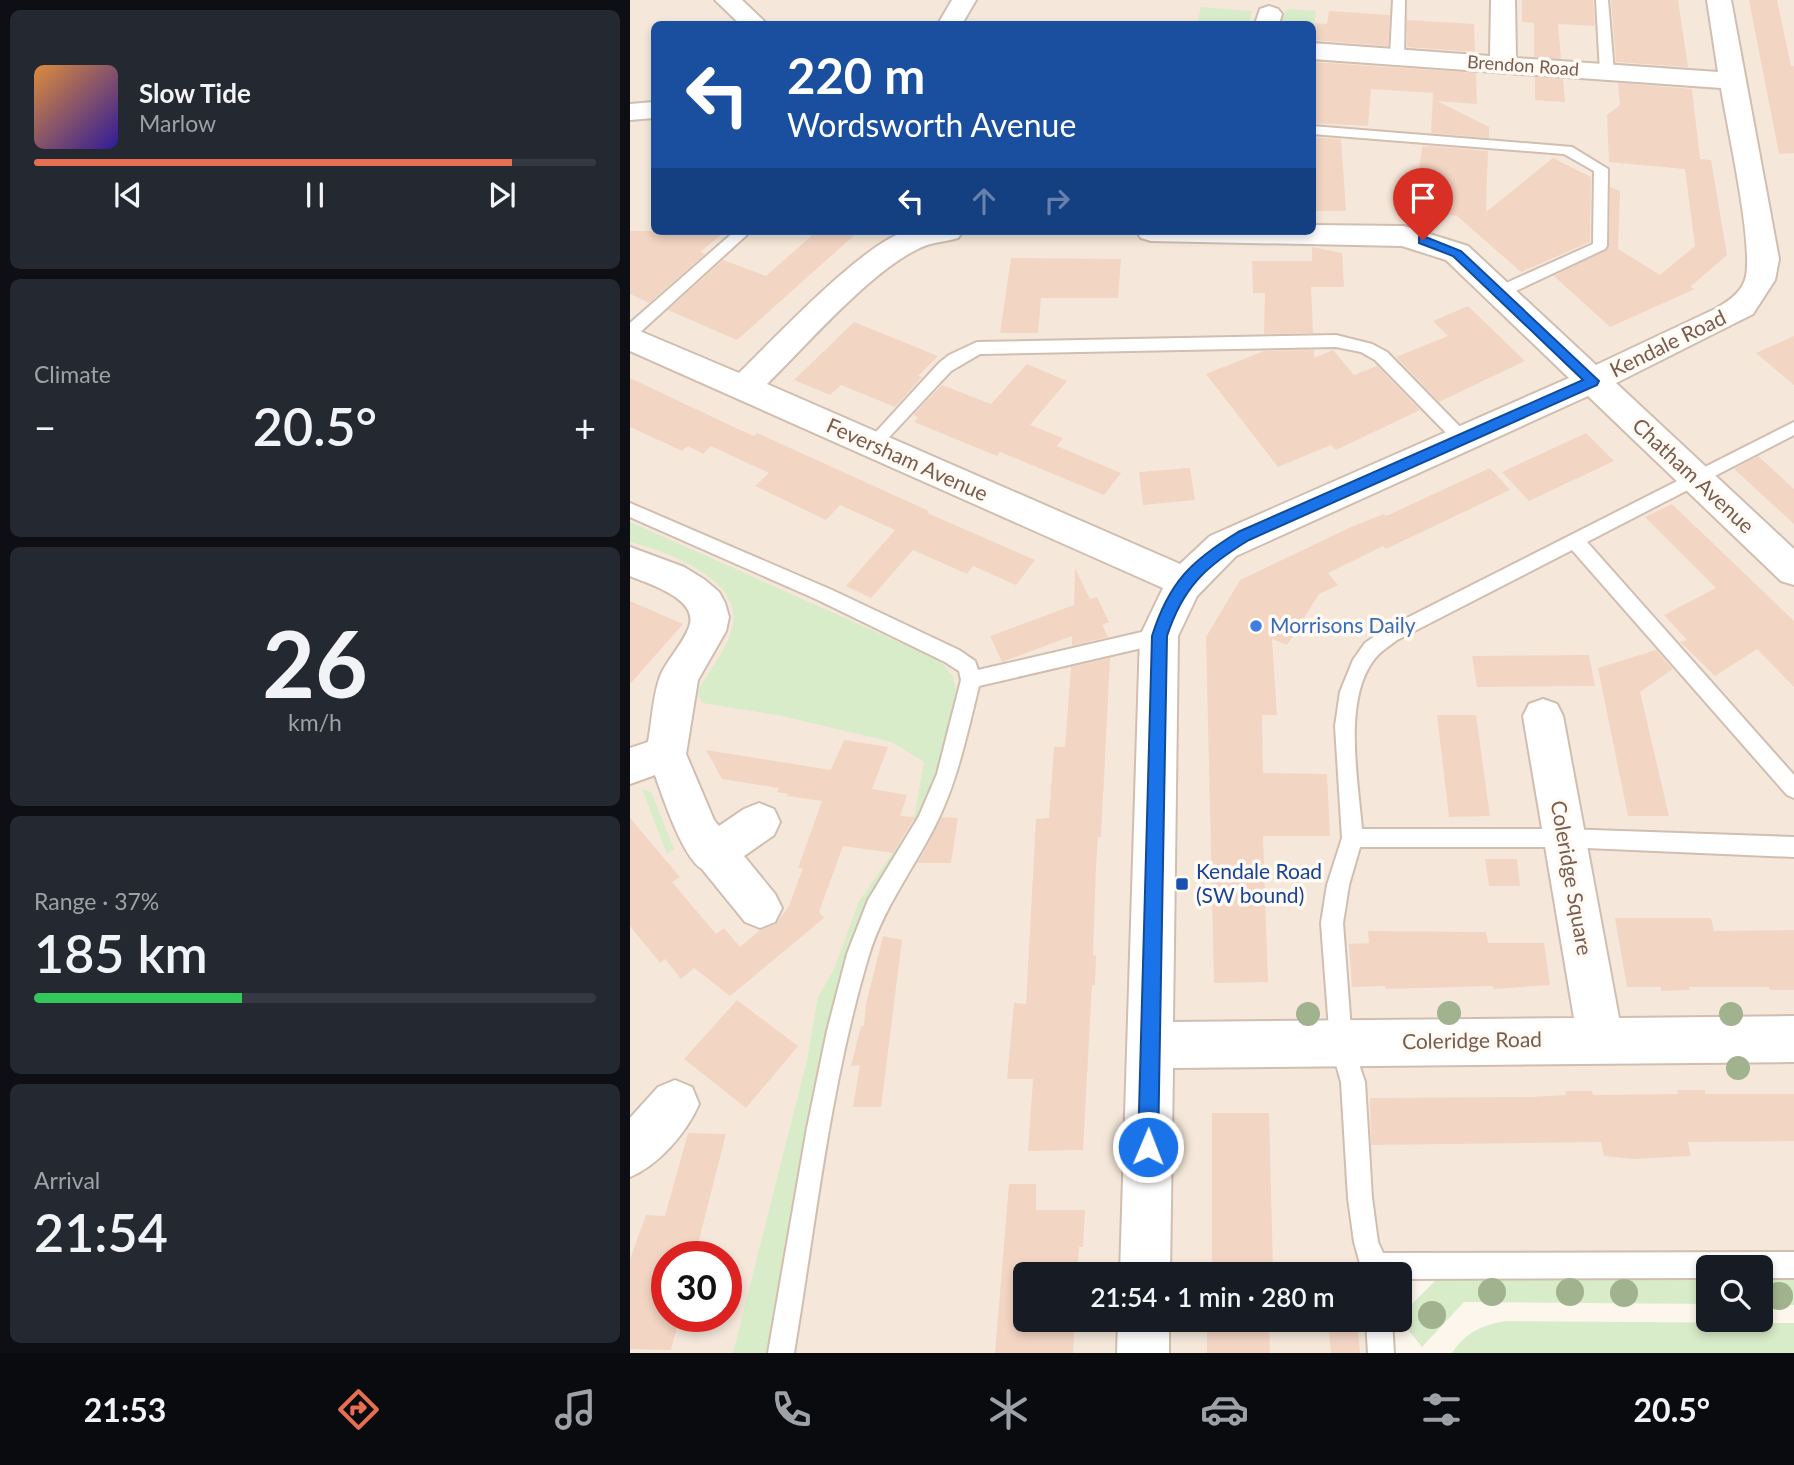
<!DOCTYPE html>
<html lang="en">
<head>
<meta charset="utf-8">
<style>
  body { margin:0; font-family:Lato,sans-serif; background:#242831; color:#f1f3f6; height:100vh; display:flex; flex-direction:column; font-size:26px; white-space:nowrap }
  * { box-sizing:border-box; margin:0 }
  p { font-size:23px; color:#9ea1a6 }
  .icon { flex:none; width:38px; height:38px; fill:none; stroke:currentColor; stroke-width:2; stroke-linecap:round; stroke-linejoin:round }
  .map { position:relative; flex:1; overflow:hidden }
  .sheet { display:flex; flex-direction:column; gap:10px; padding:10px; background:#0d0f14; width:630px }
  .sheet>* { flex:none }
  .top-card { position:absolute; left:21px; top:21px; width:665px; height:214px; border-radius:10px; box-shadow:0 4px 10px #0003; background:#1a4fa0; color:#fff; overflow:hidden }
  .controls { position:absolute; left:1066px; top:1255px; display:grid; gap:14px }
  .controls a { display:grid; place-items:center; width:77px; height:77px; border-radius:10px; background:#171b24; box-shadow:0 4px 10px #0003; font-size:35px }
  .speed { position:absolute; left:21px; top:1241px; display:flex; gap:14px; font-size:35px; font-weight:700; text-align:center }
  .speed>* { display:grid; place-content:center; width:91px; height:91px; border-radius:50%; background:#171b24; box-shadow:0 4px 10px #0003; line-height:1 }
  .speed .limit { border:10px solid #d22; background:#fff; color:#111 }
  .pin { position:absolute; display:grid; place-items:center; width:60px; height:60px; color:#fff; margin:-72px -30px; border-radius:50% 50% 50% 0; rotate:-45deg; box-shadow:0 0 7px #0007 }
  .pin .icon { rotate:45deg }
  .me { position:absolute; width:77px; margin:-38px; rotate:1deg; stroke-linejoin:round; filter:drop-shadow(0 0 5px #0008) }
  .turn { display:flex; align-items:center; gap:24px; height:147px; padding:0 21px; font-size:32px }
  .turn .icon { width:91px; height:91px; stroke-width:2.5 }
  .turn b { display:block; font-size:49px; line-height:60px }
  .lanes { display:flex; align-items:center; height:66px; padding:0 21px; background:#0003; justify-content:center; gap:35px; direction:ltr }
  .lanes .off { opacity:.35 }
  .big { font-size:52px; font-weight:600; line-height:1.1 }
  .sheet .tile { flex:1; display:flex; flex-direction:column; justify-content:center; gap:10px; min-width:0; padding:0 24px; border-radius:10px; background:#242831 }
  .sheet .dial { align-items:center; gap:0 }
  .dial b { font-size:91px; line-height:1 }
  .song { display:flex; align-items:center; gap:21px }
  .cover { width:84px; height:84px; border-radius:10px; background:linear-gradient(135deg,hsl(30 70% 55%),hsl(250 70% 35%)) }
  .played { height:7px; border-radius:4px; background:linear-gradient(90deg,#e76f51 85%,#363941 85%) }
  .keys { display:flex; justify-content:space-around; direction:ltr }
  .heat { display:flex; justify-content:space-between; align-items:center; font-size:38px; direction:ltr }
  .charge { height:10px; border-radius:5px; background:linear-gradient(90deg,#34c759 37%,#363941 0) }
  .trip { position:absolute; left:383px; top:1262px; width:399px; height:70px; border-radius:10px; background:#171b24; box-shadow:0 4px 10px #0003; font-weight:600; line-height:70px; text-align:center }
  .tab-bar { display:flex; height:112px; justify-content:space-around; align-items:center; background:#090b0e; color:#9ea1a6 }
  .tab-bar .icon { width:49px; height:49px }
  .tab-bar .active { color:#e76f51 }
  .tab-bar b { font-size:32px; color:#f1f3f6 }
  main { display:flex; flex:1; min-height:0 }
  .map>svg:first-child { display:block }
</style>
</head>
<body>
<main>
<section class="sheet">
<div class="tile">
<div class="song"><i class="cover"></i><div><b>Slow Tide</b><p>Marlow</p></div></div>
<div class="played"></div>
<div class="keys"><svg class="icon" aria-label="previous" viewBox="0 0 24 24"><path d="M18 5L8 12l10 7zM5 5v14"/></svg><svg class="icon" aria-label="pause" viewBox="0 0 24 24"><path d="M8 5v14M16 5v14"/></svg><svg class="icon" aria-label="next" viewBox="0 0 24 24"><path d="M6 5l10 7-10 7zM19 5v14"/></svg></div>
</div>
<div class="tile"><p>Climate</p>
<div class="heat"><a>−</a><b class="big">20.5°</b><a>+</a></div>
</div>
<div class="tile dial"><b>26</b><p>km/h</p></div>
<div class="tile"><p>Range · 37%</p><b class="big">185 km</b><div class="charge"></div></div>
<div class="tile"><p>Arrival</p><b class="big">21:54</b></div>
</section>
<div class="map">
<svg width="1164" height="1353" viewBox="0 0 1164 1353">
  <rect width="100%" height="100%" fill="#fdf6ec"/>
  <!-- residential -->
  <path fill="#f5e8da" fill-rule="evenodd" d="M0 0H1164V1265L746 1266V1274H396V1320H749L751 1353H0ZM24 24H682V231H24ZM37 1256H96V1316H37Z"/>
  <!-- green -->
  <path fill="#d8ecc9" d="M571 7 622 11 619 24H567Z
    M658 9 686 11 683 33 682 24H652L654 13Z
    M0 522 309 660 323 676 326 691 307 772 290 824 211 980 196 1035 138 1353H103L177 1060 188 997 204 969 229 901 283 824 294 762 262 742 152 716 73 703 67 694C77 671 100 648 103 622 110 578 33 550 0 542Z
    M12 789 21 792 24 799 44 849 37 854Z
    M811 1275H1078V1304L834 1302 792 1347 770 1320V1316Z
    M1130 1276H1164V1305H1131Z
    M876 1321 1164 1323V1353H822C836 1332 852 1325 876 1321Z"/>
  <!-- building -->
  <path fill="#f3d5c3" d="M892 0H963L965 26 928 24 931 59 904 57V23L892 22Z
    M981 0H1048L1058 67 986 62Z
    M1119 0H1147L1161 66H1164V153L1149 154Z
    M699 11 760 15 758 46 682 40V23L697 24Z
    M777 20 844 24 845 52 777 47Z
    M682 62 846 73 847 104 807 101 859 127V138L801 133 803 93 741 89 738 126 682 123Z
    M905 77 933 79 935 102 905 100Z
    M988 83 1062 89 1070 159 1081 160 1097 255 1060 287 1065 289 980 327 924 276 979 247 980 187 990 191 988 249 1030 275 1065 246 1055 169 979 162 977 115 990 105Z
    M682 137 711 139 716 211H682Z
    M800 146 858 151 856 212 923 158 961 177 960 242 891 272 827 216 784 209 792 147Z
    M0 231H96L70 252 75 254 19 303 0 294Z
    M187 231H229L107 340 38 310 93 260 136 276Z
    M682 247 712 253 714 287H681L683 333 634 334 635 293H623L622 261H682Z
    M381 258 491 259 488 298H411L408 333H370Z
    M838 306 895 361 809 402 766 357 818 336 803 321Z
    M224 322 308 356 288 376 292 377 265 407 211 385 200 395 164 380Z
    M1164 336V385L1126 353Z
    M684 350V358L703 350 724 375 747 366 790 410 706 450 701 445 648 467 576 374 634 351Z
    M397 364 437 381 400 425 433 438 427 446 491 473 474 495 370 452 367 456 284 422 288 417 283 415 312 385 361 404Z
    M0 378 106 428 124 436 127 433 299 511 297 513 405 560 386 585 343 566 337 574 283 550 241 598 216 586 265 530 210 505 196 520 125 486 139 473 81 446 73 454 58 446 52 451 0 427Z
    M956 433 984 461 899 501 872 472Z
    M1128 456 1164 489V524L1104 469Z
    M560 468 565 500 513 505 509 472Z
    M860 468 880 490 756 549 753 546 698 573 708 585 689 594 657 645 642 639 647 715H632L633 773 697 774 700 836H633L638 982 584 983 576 637 610 580 721 527 754 514 756 516Z
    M1042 504 1164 621V687L1127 649 1085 676 1050 642 1057 640 1034 615 1086 588 1015 517Z
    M445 568 460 599 467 597 479 622 472 625 478 637 442 646V636L372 662 360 636 444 605Z
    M0 601 53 624 0 684Z
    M1026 650 1043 669 1010 692 1039 816H998L968 668Z
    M959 655 965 686 847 687 842 656Z
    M480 658 471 837H468L466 866 463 956 466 955 465 985H462L453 1150 398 1151 403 1079H377L384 1003 396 1004 406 819 419 818 424 747H435L441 667Z
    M807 715H846L860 816 819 817Z
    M214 740 258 747 242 789 277 795 270 816 285 817 263 853 213 846 189 912 194 918 100 996 64 968 51 979 35 959 30 963 0 926V818L50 877 42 882 86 934 94 928 110 947 130 930 146 924 159 906 173 868H168L192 801 157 796 158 794 147 792 149 788 92 779 76 750 201 770Z
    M312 817 328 818 321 863H288Z
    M855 859H887L890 886H859Z
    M985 918H1081L1084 931 1164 930V990H1140L1139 987H1059L1060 990 1031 991V987H997Z
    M738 931 856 932 858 943H914L920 985 864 989 863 986 756 989 755 986 722 987 719 944 739 943Z
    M253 936 272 940 251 1107H223L230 1065 221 1066 231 1026H234L236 1004Z
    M107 1000 168 1046 116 1108 54 1059Z
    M1047 1090H1075V1094H1164V1141L1058 1142 1061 1156 1003 1159 974 1156 971 1142 741 1145 740 1098 901 1097 936 1095 935 1091H962L963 1095 1048 1094Z
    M582 1113H639L643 1269H637L638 1274H582Z
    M58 1133 96 1134 65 1256H37V1316H50L41 1350 0 1349V1259L16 1215 35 1216Z
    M379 1184H406V1210H455L453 1247H449L447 1274H396V1320H445L443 1353H365Z
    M577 1320H639L640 1353H577Z
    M698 1320H727L730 1353H701Z"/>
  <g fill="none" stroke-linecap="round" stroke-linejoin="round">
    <!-- lane casing -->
    <g stroke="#d1beb0" stroke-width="4">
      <path id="lane" d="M763 0H775L774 56 767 60 760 56Z
        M966 0H978L984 72 977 76 970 72Z
        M682 126 942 147 978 169 977 246 975 249 875 296H865L862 292 865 288 963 244 964 171 934 154 682 134Z
        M105 231H121L6 336 0 337V323Z
        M706 335 742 344 757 352 837 434 839 438 837 442H825L745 360 731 352 706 347 350 354 321 371 248 449 242 451 234 445 309 363 319 355 347 342Z
        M1164 422V435L957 542 1164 775V798L1157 795 942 550 767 640C761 645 754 649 749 654 711 692 728 779 732 829H934L1164 837V857L934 847H730L719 885 713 923 722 1043 735 1082 742 1198 748 1242 753 1253 1164 1252V1278H1130V1267H1078V1278L770 1279V1274H733L724 1242 718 1198 711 1082 700 1043 691 923 697 885 712 838 705 726 710 692 723 660 735 643 753 630Z
        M0 503 202 590 329 650 345 661 348 670 529 628 536 631 538 636 536 641 529 644 349 686C337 734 327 784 304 828 282 871 253 909 239 955 200 1084 186 1221 164 1353H138L177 1128 197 1031 217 954 238 900 289 816 307 774 331 680 329 671 315 662 188 600 0 517Z
        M736 1320H762L764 1353H738Z"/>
    </g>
    <!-- street casing -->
    <g stroke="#d1beb0" stroke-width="4">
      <path id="street" d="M85 0H112L137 24H110Z
        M322 0H346L332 24H308Z
        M861 0H885L886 58 1088 72 1077 0H1101L1149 259 1145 280 1123 314 986 383 1164 549V585L1151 581 958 396 606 556 567 596 548 636 543 1022 944 1018 893 716 899 704 913 699 927 704 933 716 989 1018 1164 1016V1062L543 1068 540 1274H490L510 636 533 588 0 351V327L109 373C142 341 239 237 279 231 296 228 315 231 333 231L328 238C318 241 307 242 297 245 247 263 176 346 137 384L550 564 580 536 939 378 816 260 772 246 521 241 511 238 506 231H682V225L774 226 838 246 966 365 1085 309C1097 302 1110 294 1115 280 1125 249 1097 127 1091 88L682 59V43L860 56Z
        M639 6 648 9 652 14 649 24H625L630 9Z
        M24 102V118L0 120V104Z
        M0 547 54 567 75 580 89 592 95 603 99 617 96 631 68 680 56 754 84 820 89 826 114 809 129 803 144 809 150 822 144 835 114 856 145 894 152 908 145 922 130 928 115 922 72 869C53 858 33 798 25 775L0 784V748L18 742C22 721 23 693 31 674 39 657 53 644 59 627 70 599 19 584 0 576Z
        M45 1080 62 1087 69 1104C57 1132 29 1165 0 1177V1118L28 1087Z
        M488 1320H539V1353H487Z"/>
    </g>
    <!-- lane -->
    <use href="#lane" fill="#fff" fill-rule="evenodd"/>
    <!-- street -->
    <use href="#street" fill="#fff" fill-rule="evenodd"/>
  </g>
  <!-- trees -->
  <g fill="#a0b28e">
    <circle cx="819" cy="1013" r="12"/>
    <circle cx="678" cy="1014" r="12"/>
    <circle cx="1101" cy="1014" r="12"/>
    <circle cx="1108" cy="1068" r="12"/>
    <circle cx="862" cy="1292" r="14"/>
    <circle cx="940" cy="1292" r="14"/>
    <circle cx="994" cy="1293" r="14"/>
    <circle cx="1149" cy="1296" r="14"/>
    <circle cx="802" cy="1315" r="14"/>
  </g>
  <!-- route -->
  <path fill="#1a73e8" stroke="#114b97" stroke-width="2" d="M793 236 831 251 969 381 967 385 619 540C576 566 553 587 537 636L528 1147 525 1154 518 1157 511 1154 508 1147 522 636C539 582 561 561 608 532L953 380 823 256 789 243V237Z"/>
  <!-- markers -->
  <circle fill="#3f7fe0" stroke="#fffaf3" stroke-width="2.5" cx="626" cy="626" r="7"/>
  <rect fill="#1a4fb4" stroke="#fffaf3" stroke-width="2.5" x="545" y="877" width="14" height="14" rx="3.5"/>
  <g text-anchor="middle" stroke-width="7" stroke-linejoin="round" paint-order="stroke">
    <!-- far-street labels -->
    <g font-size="18" fill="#7a5c4d" stroke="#fffaf3">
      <text transform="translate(893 66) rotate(4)" y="6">Brendon Road</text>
    </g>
    <!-- street labels -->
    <g font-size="21" fill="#7a5c4d" stroke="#fffaf3">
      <text transform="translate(1038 344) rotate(-26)" y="7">Kendale Road</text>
      <text transform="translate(277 460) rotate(24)" y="7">Feversham Avenue</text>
      <text transform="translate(1063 476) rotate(43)" y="7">Chatham Avenue</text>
      <text transform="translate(941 878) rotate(80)" y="7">Coleridge Square</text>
      <text transform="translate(842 1041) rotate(-1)" y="7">Coleridge Road</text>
    </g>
    <!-- shop labels -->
    <g font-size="21" fill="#366cbe" stroke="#fffaf3" text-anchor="start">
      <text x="640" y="633">Morrisons Daily</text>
    </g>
    <!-- transit labels -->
    <g font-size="21" fill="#164399" stroke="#fffaf3" text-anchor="start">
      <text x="566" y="879">Kendale Road<tspan x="566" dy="24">(SW bound)</tspan></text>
    </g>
  </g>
</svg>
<div class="controls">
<a><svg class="icon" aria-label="search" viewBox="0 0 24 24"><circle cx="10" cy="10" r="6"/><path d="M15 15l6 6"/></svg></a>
</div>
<div class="speed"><div class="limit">30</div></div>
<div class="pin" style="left:793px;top:240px;background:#d93025"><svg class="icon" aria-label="arrive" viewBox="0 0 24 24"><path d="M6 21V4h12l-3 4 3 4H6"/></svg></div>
<svg class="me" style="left:518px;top:1147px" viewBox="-20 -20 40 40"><circle r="17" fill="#1a73e8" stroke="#fff" stroke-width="3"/><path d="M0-11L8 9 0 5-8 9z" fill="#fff"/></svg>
<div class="trip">21:54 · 1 min · 280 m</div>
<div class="top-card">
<div class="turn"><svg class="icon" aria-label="left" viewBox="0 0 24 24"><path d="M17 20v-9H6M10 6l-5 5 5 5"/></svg><div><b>220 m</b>Wordsworth Avenue</div></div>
<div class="lanes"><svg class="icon" aria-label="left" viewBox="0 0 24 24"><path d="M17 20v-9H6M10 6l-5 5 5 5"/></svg><svg class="icon off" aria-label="ahead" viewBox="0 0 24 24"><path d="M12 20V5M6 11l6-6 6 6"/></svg><svg class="icon off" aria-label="right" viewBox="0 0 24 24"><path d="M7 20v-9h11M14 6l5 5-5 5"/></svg></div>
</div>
</div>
</main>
<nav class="tab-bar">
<b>21:53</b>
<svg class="icon active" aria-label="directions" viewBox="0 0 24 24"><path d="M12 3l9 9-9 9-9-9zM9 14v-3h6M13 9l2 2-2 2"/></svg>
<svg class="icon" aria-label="music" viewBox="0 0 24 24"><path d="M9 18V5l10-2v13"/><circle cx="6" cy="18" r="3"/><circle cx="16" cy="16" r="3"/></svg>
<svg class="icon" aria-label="phone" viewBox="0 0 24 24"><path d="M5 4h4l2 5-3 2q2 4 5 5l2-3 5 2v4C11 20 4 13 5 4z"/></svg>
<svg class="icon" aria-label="climate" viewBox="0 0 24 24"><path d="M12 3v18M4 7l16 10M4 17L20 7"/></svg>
<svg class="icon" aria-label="car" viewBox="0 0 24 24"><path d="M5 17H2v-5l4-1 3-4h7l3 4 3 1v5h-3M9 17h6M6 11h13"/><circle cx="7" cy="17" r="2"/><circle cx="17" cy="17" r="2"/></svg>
<svg class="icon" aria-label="filters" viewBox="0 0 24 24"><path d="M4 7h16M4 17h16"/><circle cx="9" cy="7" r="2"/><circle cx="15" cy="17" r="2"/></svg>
<b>20.5°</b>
</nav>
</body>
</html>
